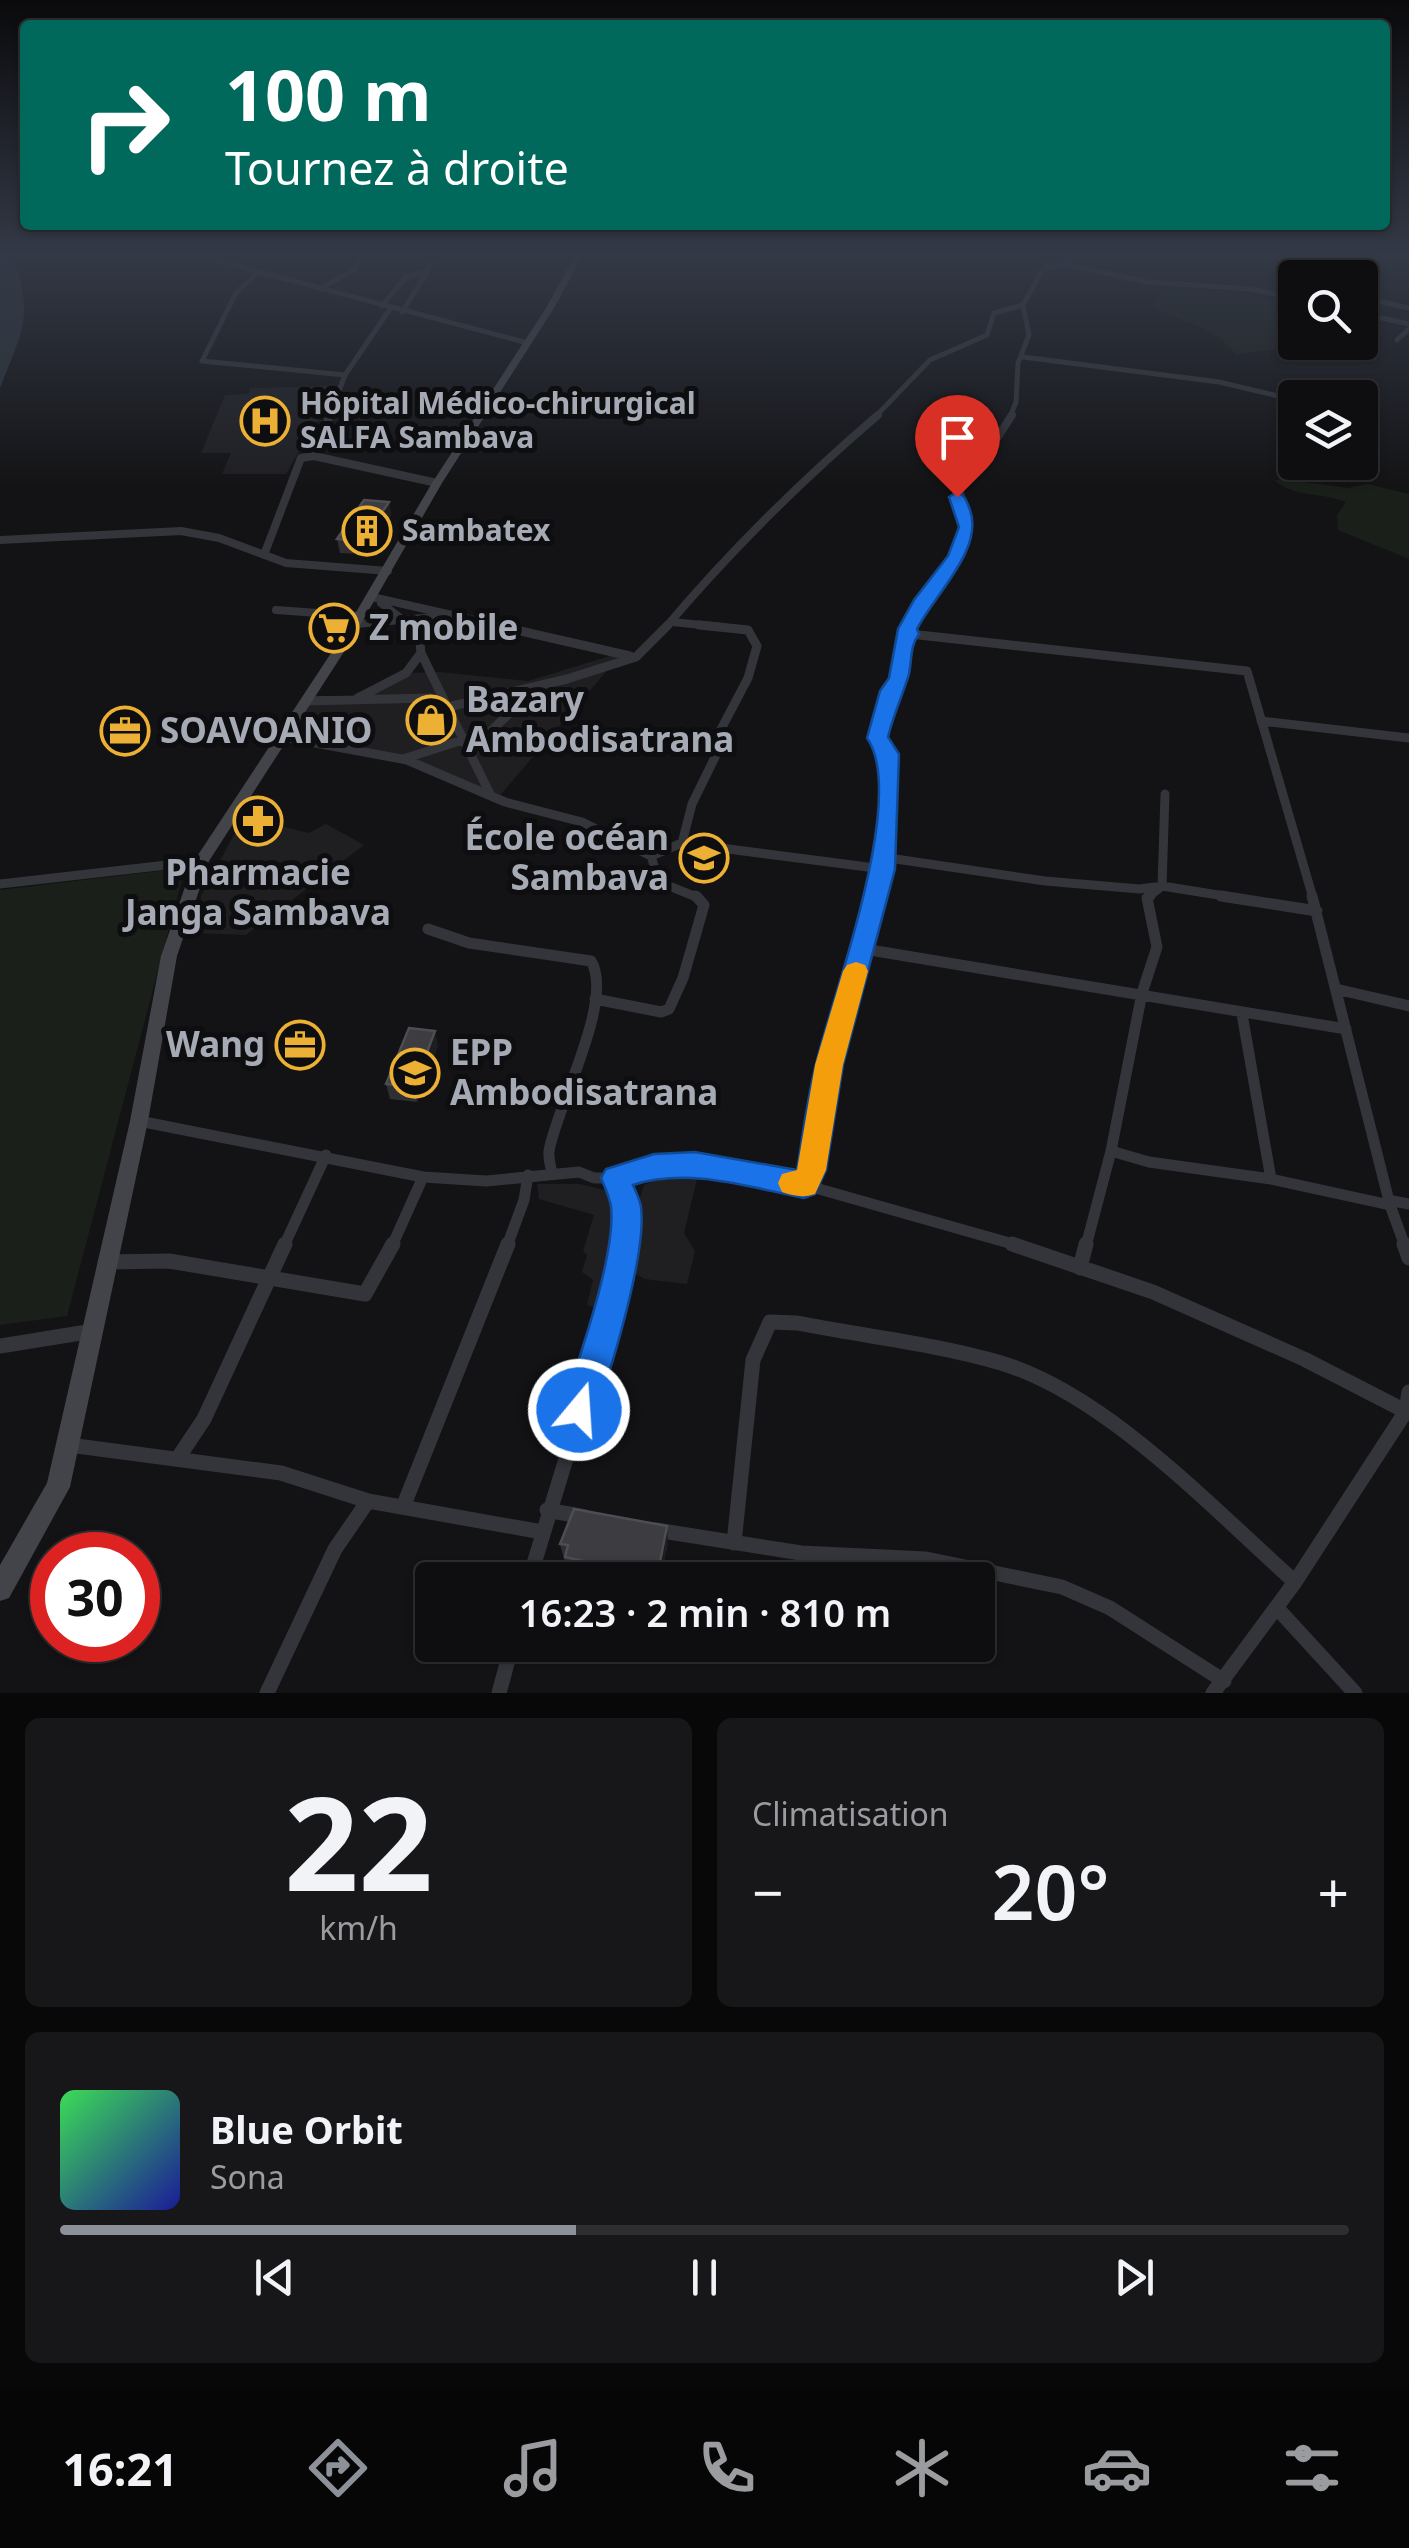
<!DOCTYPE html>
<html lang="fr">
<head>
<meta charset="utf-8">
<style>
  body { margin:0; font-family:"Noto Sans",sans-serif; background:#171719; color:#f1f3f6; height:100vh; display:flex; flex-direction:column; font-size:38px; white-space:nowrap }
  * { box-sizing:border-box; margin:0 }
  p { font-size:32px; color:#9b9c9f }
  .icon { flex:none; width:55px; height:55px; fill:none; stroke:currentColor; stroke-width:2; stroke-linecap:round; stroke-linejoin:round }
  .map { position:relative; height:1693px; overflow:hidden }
  .side { display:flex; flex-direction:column; gap:25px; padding:25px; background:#080809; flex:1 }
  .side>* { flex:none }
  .banner { position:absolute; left:20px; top:20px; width:1370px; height:210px; border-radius:10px; box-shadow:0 2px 8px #0004,0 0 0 2px #2e2e30; background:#00695c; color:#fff; overflow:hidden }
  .tools { position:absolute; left:1278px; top:260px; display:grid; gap:20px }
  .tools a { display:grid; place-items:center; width:100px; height:100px; border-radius:10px; background:#0e0e10; box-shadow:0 2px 8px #0004,0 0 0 2px #2e2e30; font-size:50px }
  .speed { position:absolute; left:30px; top:1532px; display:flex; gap:20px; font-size:50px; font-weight:700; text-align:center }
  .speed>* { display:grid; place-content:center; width:130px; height:130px; border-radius:50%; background:#0e0e10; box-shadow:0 2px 8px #0004,0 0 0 2px #2e2e30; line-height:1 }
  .speed .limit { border:15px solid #d22; background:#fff; color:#111 }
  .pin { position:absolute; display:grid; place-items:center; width:85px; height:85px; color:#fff; margin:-102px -42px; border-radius:50% 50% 50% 0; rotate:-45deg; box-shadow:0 0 10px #0007 }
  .pin .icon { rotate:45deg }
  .me { position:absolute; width:110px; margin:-55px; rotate:18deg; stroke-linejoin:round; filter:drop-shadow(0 0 8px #0008) }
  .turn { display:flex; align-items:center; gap:35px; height:210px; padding:0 40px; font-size:45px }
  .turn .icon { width:130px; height:130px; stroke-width:2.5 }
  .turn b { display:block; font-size:70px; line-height:85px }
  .big { font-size:75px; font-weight:600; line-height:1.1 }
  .side .tile { flex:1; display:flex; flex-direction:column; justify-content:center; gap:15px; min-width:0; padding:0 35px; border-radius:15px; background:#171719 }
  .side .dial { align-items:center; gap:0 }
  .dial b { font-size:130px; line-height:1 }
  .song { display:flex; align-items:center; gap:30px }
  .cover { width:120px; height:120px; border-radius:15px; background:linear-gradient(135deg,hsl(130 70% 55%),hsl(240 70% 35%)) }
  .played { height:10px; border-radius:5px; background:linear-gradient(90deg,#8c9099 40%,#2e2e30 40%) }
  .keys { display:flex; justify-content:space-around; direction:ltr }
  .heat { display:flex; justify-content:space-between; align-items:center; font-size:55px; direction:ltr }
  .side .tiles { flex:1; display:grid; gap:25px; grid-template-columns:1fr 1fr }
  .tile:last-child { grid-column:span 2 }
  .trip { position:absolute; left:415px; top:1562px; width:580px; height:100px; border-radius:10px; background:#0e0e10; box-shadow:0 2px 8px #0004,0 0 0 2px #2e2e30; font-weight:600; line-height:100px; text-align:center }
  .menu { display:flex; height:160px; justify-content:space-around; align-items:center; background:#060606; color:#9b9c9f }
  .menu .icon { width:70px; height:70px }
  .menu .selected { color:#8c9099 }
  .menu b { font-size:45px; color:#f1f3f6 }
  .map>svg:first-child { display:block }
</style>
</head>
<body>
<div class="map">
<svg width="1409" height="1693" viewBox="0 0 1409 1693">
  <rect width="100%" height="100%" fill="#131315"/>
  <!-- built -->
  <path fill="#1f1f22" d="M332 386 306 448 298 453 286 474H222L231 453H201L225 395 249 394 250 388Z
    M623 652 496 800 395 759 285 741 313 697 352 695 401 673 440 672 528 681Z
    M326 824 364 845 246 935 195 933 201 896 239 825 268 830 276 825 309 833Z
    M698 1175 684 1233 695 1251 687 1284 644 1279 632 1271 634 1216 644 1185 663 1177Z
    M537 1184H580L612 1192 622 1214 621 1241 605 1312 587 1305 593 1280 582 1272 587 1255 583 1251 594 1215 539 1199Z"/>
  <!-- green -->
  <path fill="#1a1f1a" d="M1164 287 1243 293 1290 305 1295 307 1290 317 1295 321V342L1315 343 1236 355C1217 327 1178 321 1149 306L1164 298 1159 292Z
    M1280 479 1348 488 1367 484 1409 494V559L1338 530 1337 515 1346 502C1322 492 1297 498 1275 481Z
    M185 868 67 1316 0 1325V890Z"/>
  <!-- water -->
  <path fill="#2a3238" d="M0 252 13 259C35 316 21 334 0 388Z"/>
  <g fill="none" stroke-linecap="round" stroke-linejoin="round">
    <!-- minor-far4 -->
    <path stroke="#34353a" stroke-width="5" d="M184 252 528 343
      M1063 264 1147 282 1250 289 1295 298
      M1043 270 1055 252
      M257 273 236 293 202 361 345 375
      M320 289 355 269 362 252
      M1360 297 1409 308
      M382 306 405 278 427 271 440 252
      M402 312 427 272
      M1360 313 1409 324
      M1397 340 1409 329
      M1023 357 1219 382 1295 400
      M329 417 345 375 390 309
      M875 417 930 360 987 335 994 313 1023 305
      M1010 417 1016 402 1018 363 1029 335 1023 305 1042 271 1089 252"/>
    <!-- minor-far3 -->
    <path stroke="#34353a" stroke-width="8" d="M330 415 314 456 437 483
      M0 540 181 531 219 538 286 563 388 571
      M264 555 301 458 314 456
      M372 597 505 627
      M381 603 412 627
      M276 610 360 616
      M672 622 723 627
      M356 624 434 617
      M666 627C731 550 801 481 878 415
      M910 627C922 592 959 570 966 534 970 515 958 499 959 480L990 449 1012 415"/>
    <!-- minor-far2 -->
    <path stroke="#34353a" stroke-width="9" d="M494 625 630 656
      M910 634 1247 671 1313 898
      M421 653 490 794
      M358 698 406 673 421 653 419 633 409 625
      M305 701 430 698 448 707 567 679 636 657 668 625
      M1261 721 1409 738
      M283 737 407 760 505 802 582 822 651 856 682 843 883 869
      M403 759 491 731 538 686
      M682 843 692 804 719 749V733L748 678 757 646 748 630 699 625
      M651 856 659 882 699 898
      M882 857 1045 881 1140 889 1162 886 1237 898
      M0 884 202 861
      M875 898C888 844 898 790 877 738L901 668 911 625
      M1147 898 1162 886 1165 794"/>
    <!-- minor-far1 -->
    <path stroke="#34353a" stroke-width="11" d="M1150 896 1147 898 1157 947 1142 993 1111 1151 1149 1162 1271 1179 1390 1205
      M1221 896 1317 911
      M1312 896 1390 1205 1405 1246
      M428 929 469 943 591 961C615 1000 556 1108 549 1151 548 1158 551 1167 552 1174
      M864 949 1346 1029
      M1336 989 1409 1006
      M595 999 661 1012 669 1009 683 978 704 905 696 896
      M1242 1014 1271 1179
      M139 1121 423 1177 486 1181 579 1172 594 1178H616L654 1166 695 1165 805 1185 1020 1246
      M616 1178 626 1206 623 1246
      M805 1185 831 1056 876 896
      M1388 1200 1409 1204
      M284 1246 326 1155
      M392 1246 423 1177
      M507 1246 524 1200 528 1175
      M1086 1246 1111 1151"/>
    <!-- minor -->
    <path stroke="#34353a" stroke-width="15" d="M1012 1244 1153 1292 1304 1359 1409 1413
      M1404 1244 1409 1258
      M105 1262 169 1261 365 1294 393 1244
      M1080 1268 1086 1244
      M0 1346 93 1331
      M69 1445 281 1473 368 1501 542 1532
      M178 1458 204 1419 285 1244
      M403 1507 508 1244
      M547 1510 585 1517
      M656 1530 801 1553 926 1559 1062 1587 1110 1608 1224 1681
      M734 1543 753 1360 770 1322 797 1323C864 1336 936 1344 1001 1363 1107 1395 1213 1509 1295 1582
      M529 1580 601 1344 624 1244
      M1277 1608 1355 1693
      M267 1693 335 1549 368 1501
      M499 1693 512 1645
      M1213 1693 1295 1582 1406 1411 1409 1392"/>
    <!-- secondary -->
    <path fill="#42444a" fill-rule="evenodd" d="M577 252H585L554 308 442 483 351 641 209 861 177 956 148 1121 70 1487 9 1598 0 1601V1565L47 1483 130 1121 161 956 194 861 339 641 432 483 546 308Z"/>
  </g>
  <!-- wall -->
  <path fill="#2f2f33" d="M389 502 391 515 365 554 340 553 337 539Z
    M438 1046 417 1102 390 1099 386 1084Z
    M668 1543 660 1580H598L568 1573 560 1544Z"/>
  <!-- shaded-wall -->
  <path fill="#1e1e21" d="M389 502 391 515 365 554 363 541Z
    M435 1031 438 1046 417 1102 414 1087Z
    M667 1526 668 1543 660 1580H657Z"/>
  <!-- building -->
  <path fill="#3c3c41" stroke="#4c4e53" stroke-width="2.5" d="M364 500 389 502 363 541 337 539Z
    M409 1028 435 1031 414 1087 386 1084Z
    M574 1509 667 1526 657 1577 565 1557 568 1545 560 1544Z"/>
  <!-- sky -->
  <linearGradient id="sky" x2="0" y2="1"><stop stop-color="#0a0a0c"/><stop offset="0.52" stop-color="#333946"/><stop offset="1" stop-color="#333946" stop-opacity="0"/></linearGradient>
  <rect width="1409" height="489" fill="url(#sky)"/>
  <!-- route -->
  <path fill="#1a73e8" stroke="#114b97" stroke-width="2.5" d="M957 492C966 496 966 500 970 510 984 549 935 594 917 629L919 634C910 646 912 659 909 674 903 694 893 716 888 737L899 754 895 869 843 1065 826 1170 815 1194 804 1198C748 1187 689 1167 633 1185 636 1192 640 1200 641 1207 647 1252 610 1378 591 1422L579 1427 567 1422 562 1410C578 1361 616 1256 611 1207 610 1198 605 1187 601 1178L606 1169 654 1154 695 1152 797 1170C803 1135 807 1099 816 1064 833 994 908 796 867 738L880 691 889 678 898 629 914 600 948 556 959 527 949 497Z"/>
  <!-- slow -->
  <path fill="#f59e0b" d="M856 962 865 965 868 971 843 1065 826 1170 815 1194C803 1198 794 1196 782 1192L778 1183 782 1174 797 1170 815 1065 843 971 847 965Z"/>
  <!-- icons -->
  <defs>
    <g id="hospital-ring" transform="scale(2.5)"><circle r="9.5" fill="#0e0e10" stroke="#ecb034" stroke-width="1.5"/><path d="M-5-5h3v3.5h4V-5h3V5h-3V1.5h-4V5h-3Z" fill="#ecb034"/></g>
    <g id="building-ring" transform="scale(2.5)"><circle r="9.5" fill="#0e0e10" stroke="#ecb034" stroke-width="1.5"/><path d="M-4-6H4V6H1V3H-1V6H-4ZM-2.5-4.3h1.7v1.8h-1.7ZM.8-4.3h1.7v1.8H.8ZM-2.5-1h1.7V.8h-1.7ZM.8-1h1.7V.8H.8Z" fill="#ecb034"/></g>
    <g id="supermarket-ring" transform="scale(2.5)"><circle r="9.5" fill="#0e0e10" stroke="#ecb034" stroke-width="1.5"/><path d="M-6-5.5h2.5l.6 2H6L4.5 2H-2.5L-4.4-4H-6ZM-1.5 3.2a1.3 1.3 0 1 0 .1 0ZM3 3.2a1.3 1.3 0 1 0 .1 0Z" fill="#ecb034"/></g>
    <g id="shop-ring" transform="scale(2.5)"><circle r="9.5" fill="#0e0e10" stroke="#ecb034" stroke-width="1.5"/><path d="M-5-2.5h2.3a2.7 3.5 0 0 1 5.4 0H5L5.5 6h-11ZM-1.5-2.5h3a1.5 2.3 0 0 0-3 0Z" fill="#ecb034"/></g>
    <g id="office-ring" transform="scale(2.5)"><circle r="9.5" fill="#0e0e10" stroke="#ecb034" stroke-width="1.5"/><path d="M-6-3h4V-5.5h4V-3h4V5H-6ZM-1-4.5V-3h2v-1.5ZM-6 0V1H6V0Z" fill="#ecb034"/></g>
    <g id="pharmacy-ring" transform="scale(2.5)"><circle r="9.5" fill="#0e0e10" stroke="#ecb034" stroke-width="1.5"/><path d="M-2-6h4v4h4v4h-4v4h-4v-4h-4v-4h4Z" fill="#ecb034"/></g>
    <g id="school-ring" transform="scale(2.5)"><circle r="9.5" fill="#0e0e10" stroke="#ecb034" stroke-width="1.5"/><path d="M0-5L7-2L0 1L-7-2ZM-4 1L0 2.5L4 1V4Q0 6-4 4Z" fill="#ecb034"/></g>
  </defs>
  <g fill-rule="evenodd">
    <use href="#hospital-ring" x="265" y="421"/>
    <use href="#building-ring" x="367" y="531"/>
    <use href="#supermarket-ring" x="334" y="628"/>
    <use href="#shop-ring" x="431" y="720"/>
    <use href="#office-ring" x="125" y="731"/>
    <use href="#pharmacy-ring" x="258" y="821"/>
    <use href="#school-ring" x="704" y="858"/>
    <use href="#office-ring" x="300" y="1045"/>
    <use href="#school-ring" x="415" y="1073"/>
  </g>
  <g text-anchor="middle" stroke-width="10" stroke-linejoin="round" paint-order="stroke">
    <!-- far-poi labels -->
    <g font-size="30" font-weight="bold" fill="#a5aab5" stroke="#0e0e10" text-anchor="start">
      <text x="300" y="414">Hôpital Médico-chirurgical<tspan x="300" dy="34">SALFA Sambava</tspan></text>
      <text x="402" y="541">Sambatex</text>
    </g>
    <!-- poi labels -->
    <g font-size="35" font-weight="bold" fill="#a5aab5" stroke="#0e0e10" text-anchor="start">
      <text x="369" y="640">Z mobile</text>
      <text x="466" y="712">Bazary<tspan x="466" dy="40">Ambodisatrana</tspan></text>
      <text x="160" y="743">SOAVOANIO</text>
      <text x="669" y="850" text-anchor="end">École océan<tspan x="669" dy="40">Sambava</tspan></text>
      <text x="258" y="885" text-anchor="middle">Pharmacie<tspan x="258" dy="40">Janga Sambava</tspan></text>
      <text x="265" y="1057" text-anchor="end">Wang</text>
      <text x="450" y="1065">EPP<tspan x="450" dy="40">Ambodisatrana</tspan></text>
    </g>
  </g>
</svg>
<div class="tools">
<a><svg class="icon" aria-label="search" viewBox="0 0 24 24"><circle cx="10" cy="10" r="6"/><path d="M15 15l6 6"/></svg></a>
<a><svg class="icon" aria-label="layers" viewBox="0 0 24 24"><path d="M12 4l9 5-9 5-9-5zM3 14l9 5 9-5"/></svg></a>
</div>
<div class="speed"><div class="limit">30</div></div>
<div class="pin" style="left:957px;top:497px;background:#d93025"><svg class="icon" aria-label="arrive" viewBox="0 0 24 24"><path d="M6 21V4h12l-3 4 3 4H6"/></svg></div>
<svg class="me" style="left:579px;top:1410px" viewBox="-20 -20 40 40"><circle r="17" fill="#1a73e8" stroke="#fff" stroke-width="3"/><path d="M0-11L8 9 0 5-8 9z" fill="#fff"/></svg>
<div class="trip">16:23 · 2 min · 810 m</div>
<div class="banner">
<div class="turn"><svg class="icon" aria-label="right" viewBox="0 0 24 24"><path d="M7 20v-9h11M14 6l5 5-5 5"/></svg><div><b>100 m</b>Tournez à droite</div></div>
</div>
</div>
<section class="side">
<div class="tiles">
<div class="tile dial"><b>22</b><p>km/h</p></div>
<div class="tile"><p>Climatisation</p>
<div class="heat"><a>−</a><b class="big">20°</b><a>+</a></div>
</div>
<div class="tile">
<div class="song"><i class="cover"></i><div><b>Blue Orbit</b><p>Sona</p></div></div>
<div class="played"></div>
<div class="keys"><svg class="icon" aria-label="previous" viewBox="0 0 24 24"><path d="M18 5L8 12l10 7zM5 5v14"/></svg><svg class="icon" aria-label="pause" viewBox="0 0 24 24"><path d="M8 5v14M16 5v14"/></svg><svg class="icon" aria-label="next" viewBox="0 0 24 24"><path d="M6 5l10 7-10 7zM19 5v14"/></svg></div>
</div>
</div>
</section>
<nav class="menu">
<b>16:21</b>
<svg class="icon selected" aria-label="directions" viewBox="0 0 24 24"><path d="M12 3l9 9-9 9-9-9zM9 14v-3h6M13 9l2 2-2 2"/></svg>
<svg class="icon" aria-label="music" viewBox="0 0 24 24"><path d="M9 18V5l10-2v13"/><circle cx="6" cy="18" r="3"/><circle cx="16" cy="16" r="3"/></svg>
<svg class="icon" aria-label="phone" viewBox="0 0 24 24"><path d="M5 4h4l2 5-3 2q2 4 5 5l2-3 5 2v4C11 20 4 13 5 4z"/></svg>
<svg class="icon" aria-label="climate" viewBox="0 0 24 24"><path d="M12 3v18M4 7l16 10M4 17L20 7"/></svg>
<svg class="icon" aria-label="car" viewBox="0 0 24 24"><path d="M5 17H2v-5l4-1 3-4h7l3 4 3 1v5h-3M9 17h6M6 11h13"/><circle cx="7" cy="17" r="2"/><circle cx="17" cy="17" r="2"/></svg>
<svg class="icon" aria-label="filters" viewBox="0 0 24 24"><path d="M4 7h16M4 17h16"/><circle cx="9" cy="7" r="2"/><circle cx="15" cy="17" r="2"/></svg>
</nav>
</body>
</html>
